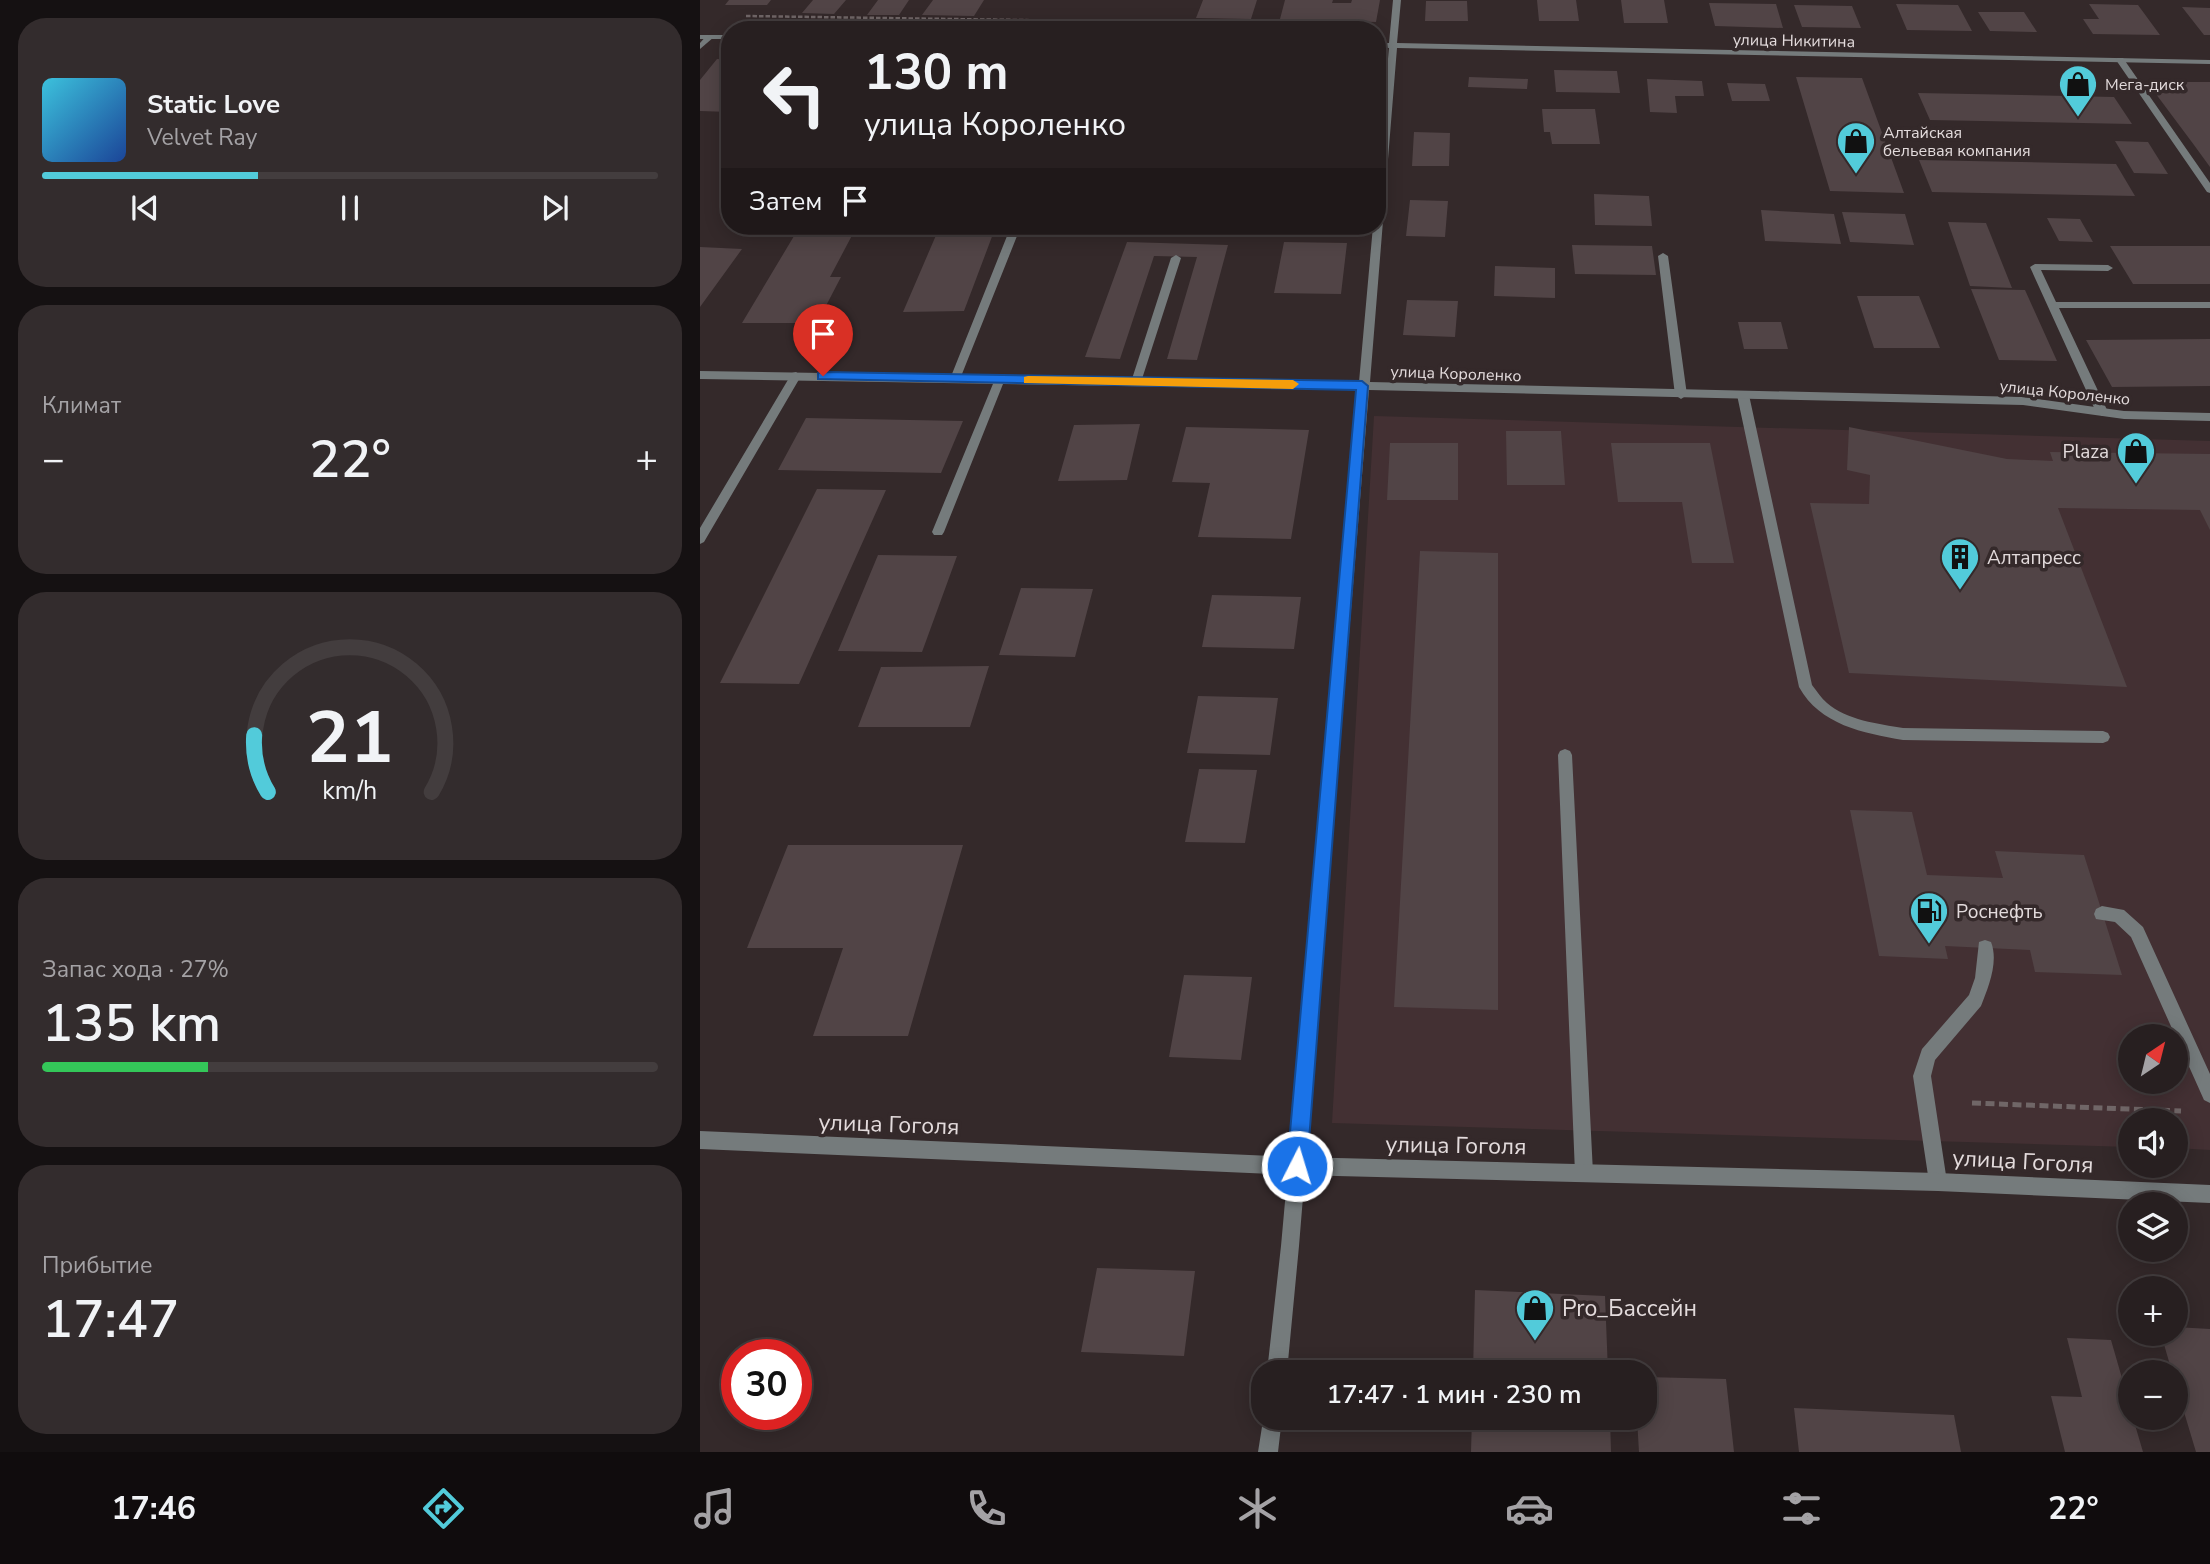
<!DOCTYPE html>
<html lang="ru">
<head>
<meta charset="utf-8">
<style>
  body { margin:0; font-family:"Nunito Sans",sans-serif; background:#332c2d; color:#f1f3f6; height:100vh; display:flex; flex-direction:column; font-size:26px; white-space:nowrap }
  * { box-sizing:border-box; margin:0 }
  p { font-size:23px; color:#a4a2a5 }
  .icon { flex:none; width:38px; height:38px; fill:none; stroke:currentColor; stroke-width:2; stroke-linecap:round; stroke-linejoin:round }
  .map { position:relative; flex:1; overflow:hidden }
  .drawer { display:flex; flex-direction:column; gap:18px; padding:18px; background:#151112; width:700px }
  .drawer>* { flex:none }
  .banner { position:absolute; left:21px; top:21px; width:665px; height:214px; border-radius:28px; box-shadow:0 4px 18px #0003,0 0 0 2px #433d3e; background:#271f20; color:#f1f3f6; overflow:hidden }
  .needle { width:46px; rotate:35deg }
  .buttons { position:absolute; left:1418px; top:1024px; display:grid; gap:14px }
  .buttons a { display:grid; place-items:center; width:70px; height:70px; border-radius:50%; background:#271f20; box-shadow:0 4px 18px #0003,0 0 0 2px #433d3e; font-size:35px }
  .speed { position:absolute; left:21px; top:1339px; display:flex; gap:14px; font-size:35px; font-weight:700; text-align:center }
  .speed>* { display:grid; place-content:center; width:91px; height:91px; border-radius:50%; background:#271f20; box-shadow:0 4px 18px #0003,0 0 0 2px #433d3e; line-height:1 }
  .speed .limit { border:10px solid #d22; background:#fff; color:#111 }
  .pin { position:absolute; display:grid; place-items:center; width:60px; height:60px; color:#fff; margin:-72px -30px; border-radius:50% 50% 50% 0; rotate:-45deg; box-shadow:0 0 7px #0007 }
  .pin .icon { rotate:45deg }
  .me { position:absolute; width:77px; margin:-38px; rotate:5deg; stroke-linejoin:round; filter:drop-shadow(0 0 5px #0008) }
  .turn { display:flex; align-items:center; gap:24px; height:147px; padding:0 28px; font-size:32px }
  .turn .icon { width:91px; height:91px; stroke-width:2.5 }
  .turn b { display:block; font-size:49px; line-height:60px }
  .then { display:flex; align-items:center; height:66px; padding:0 28px; background:#0003; gap:14px; font-size:26px }
  .big { font-size:52px; font-weight:600; line-height:1.1 }
  .drawer .widget { flex:1; display:flex; flex-direction:column; justify-content:center; gap:10px; min-width:0; padding:0 24px; border-radius:28px; background:#332c2d }
  .drawer .dial { align-items:center; gap:0 }
  .dial svg { height:182px; overflow:visible; fill:none; stroke:#433d3e; stroke-width:7; stroke-linecap:round; text-anchor:middle }
  .dial text { fill:#f1f3f6; stroke:none }
  .song { display:flex; align-items:center; gap:21px }
  .cover { width:84px; height:84px; border-radius:10px; background:linear-gradient(135deg,hsl(190 70% 55%),hsl(220 70% 35%)) }
  .played { height:7px; border-radius:4px; background:linear-gradient(90deg,#52cbda 35%,#433d3e 35%) }
  .keys { display:flex; justify-content:space-around; direction:ltr }
  .heat { display:flex; justify-content:space-between; align-items:center; font-size:38px; direction:ltr }
  .charge { height:10px; border-radius:5px; background:linear-gradient(90deg,#34c759 27%,#433d3e 0) }
  .trip { position:absolute; left:551px; top:1360px; width:406px; height:70px; border-radius:28px; background:#271f20; box-shadow:0 4px 18px #0003,0 0 0 2px #433d3e; font-weight:600; line-height:70px; text-align:center }
  .menu { display:flex; height:112px; justify-content:space-around; align-items:center; background:#100c0d; color:#a4a2a5 }
  .menu .icon { width:49px; height:49px }
  .menu .selected { color:#52cbda }
  .menu b { font-size:32px; color:#f1f3f6 }
  main { display:flex; flex:1; min-height:0 }
  .map>svg:first-child { display:block }
</style>
</head>
<body>
<main>
<section class="drawer">
<div class="widget">
<div class="song"><i class="cover"></i><div><b>Static Love</b><p>Velvet Ray</p></div></div>
<div class="played"></div>
<div class="keys"><svg class="icon" aria-label="previous" viewBox="0 0 24 24"><path d="M18 5L8 12l10 7zM5 5v14"/></svg><svg class="icon" aria-label="pause" viewBox="0 0 24 24"><path d="M8 5v14M16 5v14"/></svg><svg class="icon" aria-label="next" viewBox="0 0 24 24"><path d="M6 5l10 7-10 7zM19 5v14"/></svg></div>
</div>
<div class="widget"><p>Климат</p>
<div class="heat"><a>−</a><b class="big">22°</b><a>+</a></div>
</div>
<div class="widget dial"><svg viewBox="0 0 100 80">
<path d="M14 69A42 42 0 1 1 86 69"/>
<path d="M14 69A42 42 0 0 1 8 44" stroke="#52cbda"/>
<text x="50" y="56" font-size="32" font-weight="700">21</text>
<text x="50" y="72" font-size="11">km/h</text>
</svg></div>
<div class="widget"><p>Запас хода · 27%</p><b class="big">135 km</b><div class="charge"></div></div>
<div class="widget"><p>Прибытие</p><b class="big">17:47</b></div>
</section>
<div class="map">
<svg width="1510" height="1452" viewBox="0 0 1510 1452">
  <rect width="100%" height="100%" fill="#34292a"/>
  <!-- built -->
  <path fill="#433033" fill-rule="evenodd" d="M674 416 1510 441V1150L1475 1148V1120H1430V1147L632 1123ZM1430 1036H1475V1082H1430Z"/>
  <!-- building -->
  <path fill="#514446" d="M29 0H71L67 5H25Z
    M113 0H146L134 14 102 13Z
    M178 0H209L199 15H167Z
    M233 0H284L274 16 222 15Z
    M503 0H557L551 19 496 18Z
    M585 0H633L632 3H651L652 0H680L676 22 580 19Z
    M837 0H876L879 21H839Z
    M921 0H964L968 23H924Z
    M726 1H767L768 21H725Z
    M1009 3 1076 4 1083 28 1015 26Z
    M1196 4 1258 5 1272 31 1207 30Z
    M1389 4 1438 5 1460 35 1393 34 1383 19H1399Z
    M1094 5 1152 6 1161 28 1102 27Z
    M1482 7 1510 8V35H1504Z
    M1278 12H1324L1337 32 1290 31Z
    M17 59 30 60V112L0 111V80Z
    M854 70 917 71 920 93 856 92Z
    M769 77 828 79 827 89 768 87Z
    M1096 77 1162 78 1204 193 1130 191Z
    M947 79 1002 81 1004 96H975L977 113 950 112Z
    M1447 82H1510V167L1494 145Z
    M1027 83 1065 84 1070 101H1032Z
    M1218 93 1414 97 1432 124 1230 120Z
    M842 109H895L900 144H852L850 132H844Z
    M714 132 750 133 749 166H712Z
    M1415 141 1448 142 1468 174 1434 173Z
    M1219 160 1416 164 1435 196 1232 192Z
    M894 194 949 196 952 226 895 225Z
    M710 200 748 201 745 237 706 236Z
    M1061 210 1134 214 1141 244 1065 241Z
    M1142 212 1205 214 1214 245 1150 242Z
    M1347 218 1380 219 1393 242 1359 241Z
    M1248 222 1286 223 1312 288 1270 286Z
    M100 226H157L130 277H141L117 323H42Z
    M240 226H296L264 311 203 312Z
    M602 226H649L648 233H601Z
    M427 242 528 245 497 360 467 359 497 257 454 256 420 359 385 357Z
    M584 242 647 243 641 294 574 293Z
    M872 245 952 246 956 275 875 274Z
    M1410 246H1510V284H1433Z
    M0 247 42 249 0 307Z
    M795 266 855 268V298L794 296Z
    M1271 289 1325 290 1357 361 1299 360Z
    M1157 296H1219L1240 348H1174Z
    M707 300 758 301 755 337 703 335Z
    M1038 322H1081L1088 349H1044Z
    M1510 339V386L1412 387 1386 340Z
    M106 418 263 421 241 473 78 470Z
    M440 424 427 480 358 481 374 425Z
    M486 427 609 430 591 539 498 537 510 483 472 482Z
    M1149 427 1307 459 1353 461 1350 452 1510 454V530L1500 510 1358 508 1427 687 1149 673 1110 503 1169 504 1170 475 1147 470Z
    M806 431H861L865 485H807Z
    M690 443H758V500H687Z
    M911 443H1010L1034 563H992L982 502H918Z
    M117 489 186 490 99 684 20 683Z
    M720 551 798 553V1010L694 1007Z
    M178 555 257 556 222 652 138 651Z
    M321 588 393 589 375 657 299 655Z
    M512 595 601 597 594 649 502 647Z
    M289 666 270 727H158L181 667Z
    M498 696 578 698 570 755 487 753Z
    M499 769 557 770 545 843 485 842Z
    M1150 810 1212 812 1227 875 1303 878 1295 851 1384 855 1422 975 1335 972 1330 950 1245 946 1248 959 1179 956Z
    M88 845H263L208 1036H113L143 948H47Z
    M484 975 552 977 541 1060 469 1057Z
    M397 1268 495 1271 484 1356 381 1352Z
    M775 1290 905 1296 908 1372H773Z
    M1475 1327 1510 1329V1452H1496L1475 1382V1372H1472L1461 1334H1475Z
    M1367 1338 1411 1340 1430 1406V1418H1433L1443 1452H1365L1351 1396 1382 1397Z
    M945 1377 1026 1379 1034 1452H939L937 1418H945Z
    M1094 1408 1254 1415 1261 1452H1099Z
    M772 1418H910L911 1452H771Z"/>
  <g fill="none" stroke-linecap="round" stroke-linejoin="round">
    <!-- path-far1 -->
    <path stroke="#706667" stroke-width="2.5" stroke-dasharray="4.5 2" stroke-linecap="butt" d="M46 16 661 25"/>
    <!-- path -->
    <path stroke="#706667" stroke-width="5" stroke-dasharray="9 4.5" stroke-linecap="butt" d="M1272 1103 1481 1111"/>
    <!-- service -->
    <path fill="#757b7c" fill-rule="evenodd" d="M7 35 14 37 0 49V43Z
      M1417 58H1423L1510 183V193L1507 192 1416 60Z
      M311 226H321L260 379 255 383 251 382 250 379Z
      M963 253 968 256 987 395 981 399 975 395 958 256Z
      M476 255 481 258 441 382 440 385H432L431 382 471 258Z
      M1335 264 1408 265 1413 268 1408 271 1341 270 1356 302H1510V308H1359L1408 412 1402 416 1396 412 1330 267Z
      M96 372 101 376 4 542 0 544V528L92 373Z
      M300 375 305 379 244 532 242 535H234L232 532 295 379Z
      M1043 391 1049 395 1112 685C1117 691 1121 698 1127 703 1146 720 1179 724 1203 728L1403 731 1408 733 1410 737 1408 741 1403 743 1203 740C1163 733 1120 725 1099 687L1037 395Z
      M865 749 870 751 872 755 893 1173 890 1179 884 1182 878 1179 875 1173 858 755 860 751Z
      M1402 906 1424 910 1443 927 1510 1074V1103L1504 1100 1431 937 1415 922 1396 919 1394 914 1396 909Z
      M1285 940 1291 942C1299 962 1288 988 1281 1006L1235 1060 1231 1076 1247 1182 1244 1188 1238 1191 1232 1188 1229 1182 1213 1076 1222 1049 1269 995 1275 978 1279 942Z"/>
    <!-- minor -->
    <path fill="#757b7c" fill-rule="evenodd" d="M693 0H701L697 43 1510 60V64L697 48 670 382 1323 397 1424 411 1510 413V421L1424 419 1323 405 669 390 599 1246 587 1372H567L581 1246 658 390 0 379V371L659 382 673 226H677V177L689 48 677 47V43H689Z
      M0 35H30V39H0Z
      M564 1414V1418H582L578 1452H558Z"/>
    <!-- tertiary -->
    <path fill="#757b7c" fill-rule="evenodd" d="M0 1131 597 1157 1238 1173 1510 1185V1203L1238 1191 597 1175 0 1149Z"/>
  </g>
  <!-- route -->
  <path fill="#1a73e8" stroke="#114b97" stroke-width="2" d="M123 372 662 381 668 386 607 1166 604 1173 597 1176 590 1173 587 1166 656 390 118 379V373Z"/>
  <!-- slow -->
  <path fill="#f59e0b" d="M328 376 593 380 599 384 593 389 324 383V377Z"/>
  <!-- icons -->
  <defs>
    <g id="shop-pin" transform="scale(2.0125)"><path d="M0 17L-7.5 6A9.5 9.5 0 1 1 7.5 6Z" fill="#52cbda" stroke="#34292a"/><path d="M-5-2.5h2.3a2.7 3.5 0 0 1 5.4 0H5L5.5 6h-11ZM-1.5-2.5h3a1.5 2.3 0 0 0-3 0Z" fill="#111"/></g>
    <g id="building-pin" transform="scale(2.0125)"><path d="M0 17L-7.5 6A9.5 9.5 0 1 1 7.5 6Z" fill="#52cbda" stroke="#34292a"/><path d="M-4-6H4V6H1V3H-1V6H-4ZM-2.5-4.3h1.7v1.8h-1.7ZM.8-4.3h1.7v1.8H.8ZM-2.5-1h1.7V.8h-1.7ZM.8-1h1.7V.8H.8Z" fill="#111"/></g>
    <g id="fuel-pin" transform="scale(2.0125)"><path d="M0 17L-7.5 6A9.5 9.5 0 1 1 7.5 6Z" fill="#52cbda" stroke="#34292a"/><path d="M-5.5-6h7V0h2V4h1.3V-2.5L3-4.5l.8-.8L6-3V5H2.5V1h-1V6h-7ZM-4.2-4.7v3.2H.2V-4.7Z" fill="#111"/></g>
  </defs>
  <g fill-rule="evenodd">
    <use href="#shop-pin" x="1378" y="84"/>
    <use href="#shop-pin" x="1156" y="141"/>
    <use href="#shop-pin" x="1436" y="451"/>
    <use href="#building-pin" x="1260" y="557"/>
    <use href="#fuel-pin" x="1229" y="911"/>
    <use href="#shop-pin" x="835" y="1308"/>
  </g>
  <g text-anchor="middle" stroke-width="7" stroke-linejoin="round" paint-order="stroke">
    <!-- far-street labels -->
    <g font-size="16" fill="#e3dbdc" stroke="#34292a">
      <text transform="translate(1094 40) rotate(1)" y="6">улица Никитина</text>
      <text transform="translate(756 373) rotate(2)" y="6">улица Короленко</text>
      <text transform="translate(1365 392) rotate(6)" y="6">улица Короленко</text>
    </g>
    <!-- far-poi labels -->
    <g font-size="16" fill="#e3dbdc" stroke="#34292a" text-anchor="start">
      <text x="1405" y="90">Мега-диск</text>
      <text x="1183" y="138">Алтайская<tspan x="1183" dy="18">бельевая компания</tspan></text>
    </g>
    <!-- poi labels -->
    <g font-size="19" fill="#e3dbdc" stroke="#34292a" text-anchor="start">
      <text x="1409" y="458" text-anchor="end">Plaza</text>
      <text x="1287" y="564">Алтапресс</text>
      <text x="1256" y="918">Роснефть</text>
    </g>
    <!-- near-street labels -->
    <g font-size="23" fill="#e3dbdc" stroke="#34292a">
      <text transform="translate(189 1124) rotate(2)" y="8">улица Гоголя</text>
      <text transform="translate(756 1145) rotate(1)" y="8">улица Гоголя</text>
      <text transform="translate(1323 1161) rotate(3)" y="8">улица Гоголя</text>
    </g>
    <!-- near-poi labels -->
    <g font-size="23" fill="#e3dbdc" stroke="#34292a" text-anchor="start">
      <text x="862" y="1316">Pro_Бассейн</text>
    </g>
  </g>
</svg>
<div class="buttons">
<a><svg class="needle" viewBox="-14 -14 28 28"><path d="M0-13l5 13h-10z" fill="#e53935"/><path d="M0 13l5-13h-10z" fill="#a4a2a5"/></svg></a>
<a><svg class="icon" aria-label="sound" viewBox="0 0 24 24"><path d="M4 9h4l5-4v14l-5-4H4zM17 9q2 3 0 6"/></svg></a>
<a><svg class="icon" aria-label="layers" viewBox="0 0 24 24"><path d="M12 4l9 5-9 5-9-5zM3 14l9 5 9-5"/></svg></a>
<a>+</a>
<a>−</a>
</div>
<div class="speed"><div class="limit">30</div></div>
<div class="pin" style="left:123px;top:376px;background:#d93025"><svg class="icon" aria-label="arrive" viewBox="0 0 24 24"><path d="M6 21V4h12l-3 4 3 4H6"/></svg></div>
<svg class="me" style="left:597px;top:1166px" viewBox="-20 -20 40 40"><circle r="17" fill="#1a73e8" stroke="#fff" stroke-width="3"/><path d="M0-11L8 9 0 5-8 9z" fill="#fff"/></svg>
<div class="trip">17:47 · 1 мин · 230 m</div>
<div class="banner">
<div class="turn"><svg class="icon" aria-label="left" viewBox="0 0 24 24"><path d="M17 20v-9H6M10 6l-5 5 5 5"/></svg><div><b>130 m</b>улица Короленко</div></div>
<div class="then">Затем<svg class="icon" aria-label="arrive" viewBox="0 0 24 24"><path d="M6 21V4h12l-3 4 3 4H6"/></svg></div>
</div>
</div>
</main>
<nav class="menu">
<b>17:46</b>
<svg class="icon selected" aria-label="directions" viewBox="0 0 24 24"><path d="M12 3l9 9-9 9-9-9zM9 14v-3h6M13 9l2 2-2 2"/></svg>
<svg class="icon" aria-label="music" viewBox="0 0 24 24"><path d="M9 18V5l10-2v13"/><circle cx="6" cy="18" r="3"/><circle cx="16" cy="16" r="3"/></svg>
<svg class="icon" aria-label="phone" viewBox="0 0 24 24"><path d="M5 4h4l2 5-3 2q2 4 5 5l2-3 5 2v4C11 20 4 13 5 4z"/></svg>
<svg class="icon" aria-label="climate" viewBox="0 0 24 24"><path d="M12 3v18M4 7l16 10M4 17L20 7"/></svg>
<svg class="icon" aria-label="car" viewBox="0 0 24 24"><path d="M5 17H2v-5l4-1 3-4h7l3 4 3 1v5h-3M9 17h6M6 11h13"/><circle cx="7" cy="17" r="2"/><circle cx="17" cy="17" r="2"/></svg>
<svg class="icon" aria-label="filters" viewBox="0 0 24 24"><path d="M4 7h16M4 17h16"/><circle cx="9" cy="7" r="2"/><circle cx="15" cy="17" r="2"/></svg>
<b>22°</b>
</nav>
</body>
</html>
